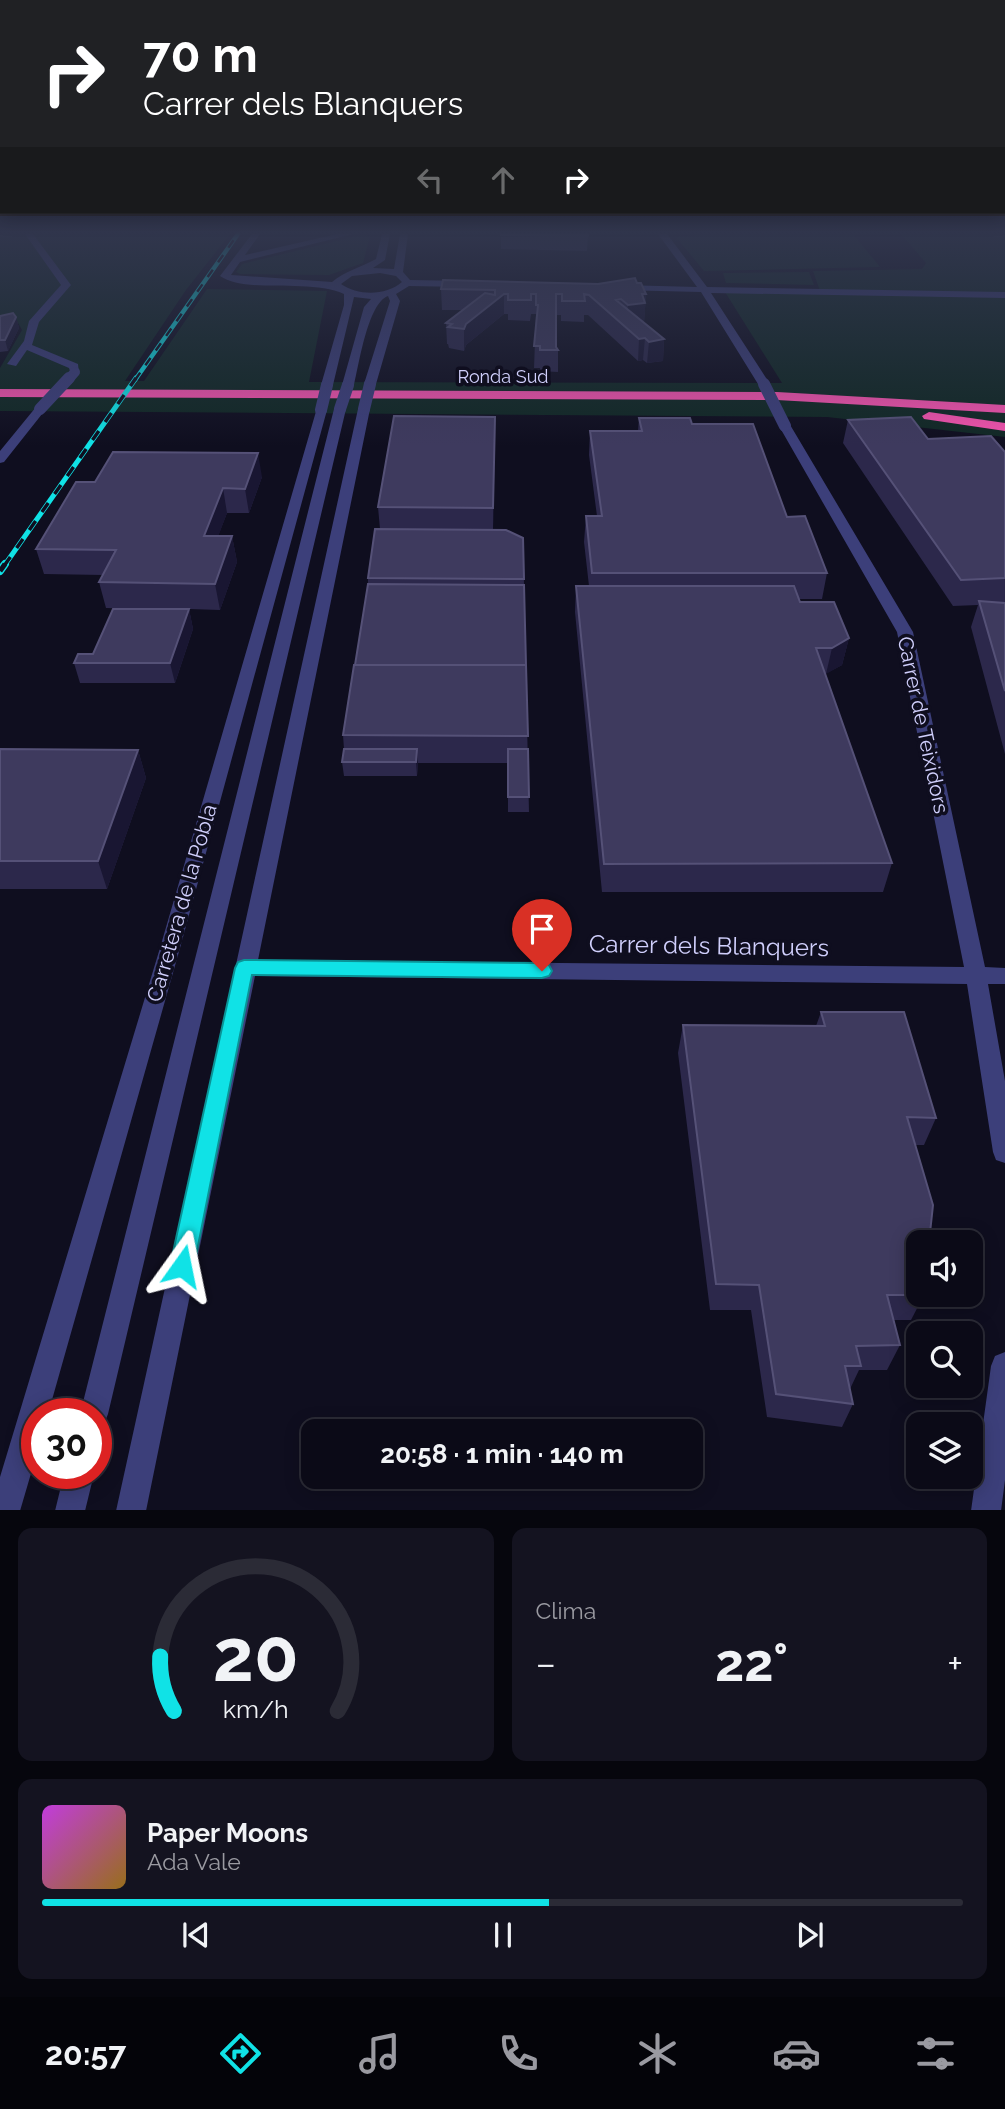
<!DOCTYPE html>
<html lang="es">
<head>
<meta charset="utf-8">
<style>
  body { margin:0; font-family:Raleway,sans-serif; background:#141320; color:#f1f3f6; height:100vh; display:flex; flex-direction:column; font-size:26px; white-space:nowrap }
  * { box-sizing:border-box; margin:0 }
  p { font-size:23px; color:#9a9aa1 }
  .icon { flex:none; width:38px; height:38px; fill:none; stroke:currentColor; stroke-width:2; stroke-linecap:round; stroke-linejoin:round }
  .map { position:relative; height:1510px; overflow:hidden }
  .details { display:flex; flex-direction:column; gap:18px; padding:18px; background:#06060d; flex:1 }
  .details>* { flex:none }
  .banner { position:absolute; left:0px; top:0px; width:1006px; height:214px; box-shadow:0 4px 18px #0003,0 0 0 2px #2b2b36; background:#202124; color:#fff; overflow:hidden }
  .controls { position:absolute; left:906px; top:1230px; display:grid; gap:14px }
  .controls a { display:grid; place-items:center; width:77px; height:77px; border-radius:14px; background:#0b0a17; box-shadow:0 4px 18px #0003,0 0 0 2px #2b2b36; font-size:35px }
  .speed { position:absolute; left:21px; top:1398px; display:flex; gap:14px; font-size:35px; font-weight:700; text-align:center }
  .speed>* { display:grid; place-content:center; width:91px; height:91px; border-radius:50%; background:#0b0a17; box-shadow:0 4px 18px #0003,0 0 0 2px #2b2b36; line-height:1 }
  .speed .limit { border:10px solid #d22; background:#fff; color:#111 }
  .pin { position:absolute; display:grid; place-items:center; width:60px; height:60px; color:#fff; margin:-72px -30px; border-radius:50% 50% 50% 0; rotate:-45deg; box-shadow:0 0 7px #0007 }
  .pin .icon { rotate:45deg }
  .me { position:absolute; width:77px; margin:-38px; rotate:12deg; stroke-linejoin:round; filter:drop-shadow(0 0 5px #0008) }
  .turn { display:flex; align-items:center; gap:24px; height:147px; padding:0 28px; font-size:32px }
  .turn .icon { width:91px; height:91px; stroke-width:2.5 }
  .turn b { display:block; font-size:49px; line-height:60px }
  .lanes { display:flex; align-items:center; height:66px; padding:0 28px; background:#0003; justify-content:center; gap:35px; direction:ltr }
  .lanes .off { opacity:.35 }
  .big { font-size:52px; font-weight:700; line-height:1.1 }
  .details .card { flex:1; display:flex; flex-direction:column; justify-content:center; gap:10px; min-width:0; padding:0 24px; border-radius:14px; background:#141320 }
  .details .dial { align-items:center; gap:0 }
  .dial svg { height:182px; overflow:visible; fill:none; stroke:#2b2b36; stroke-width:7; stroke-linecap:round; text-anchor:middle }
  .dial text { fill:#f1f3f6; stroke:none }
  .song { display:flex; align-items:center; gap:21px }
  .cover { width:84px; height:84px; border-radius:10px; background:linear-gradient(135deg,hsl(290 70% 55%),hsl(40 70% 35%)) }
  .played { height:7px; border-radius:4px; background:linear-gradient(90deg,#10e2e6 55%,#2b2b36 55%) }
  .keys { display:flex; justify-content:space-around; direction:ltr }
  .heat { display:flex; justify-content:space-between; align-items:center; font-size:38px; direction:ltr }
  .details .tiles { flex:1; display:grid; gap:18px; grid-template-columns:1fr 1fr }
  .card:last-child { grid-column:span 2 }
  .trip { position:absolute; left:301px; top:1419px; width:402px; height:70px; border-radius:14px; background:#0b0a17; box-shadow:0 4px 18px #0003,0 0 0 2px #2b2b36; font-weight:700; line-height:70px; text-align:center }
  .menu { display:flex; height:112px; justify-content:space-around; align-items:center; background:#040409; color:#9a9aa1 }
  .menu .icon { width:49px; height:49px }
  .menu .on { color:#10e2e6 }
  .menu b { font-size:32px; color:#f1f3f6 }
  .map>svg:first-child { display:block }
</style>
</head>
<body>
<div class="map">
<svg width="1005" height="1511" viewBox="0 0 1005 1511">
  <rect width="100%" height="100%" fill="#0f0e1f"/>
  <!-- green -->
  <path fill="#112825" d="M0 234H230L186 290 125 381H144L207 289 327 291 309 382 782 383 725 292 821 294 813 271 922 269 926 263 901 234H1005V437L827 417 0 411V368L22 330 17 321 0 325Z
    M708 234H853L880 267 704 271 676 237Z
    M361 235 370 236 363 263 329 275 240 274 236 272 242 264Z
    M809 272 814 285 726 283 723 273Z"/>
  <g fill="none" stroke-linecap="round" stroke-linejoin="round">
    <!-- minor -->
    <path fill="#3c3f7a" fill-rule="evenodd" d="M25 234H33L71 285 39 322 32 345 78 364 79 374H71L69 368 27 350 16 366 7 364 24 341 29 321 61 285Z
      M252 234H260L245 255 337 234H353L240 262 231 275 332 282C345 271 360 268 376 259L382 234H390L385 260 373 268 394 269 400 234H408L403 272 410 280 467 281 472 284 467 287 409 286 396 294 400 301 376 384 370 387 364 384 390 301 388 296C368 303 359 364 354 385L348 388 342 385 364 307 371 299 354 297 333 385 327 388 321 385 344 305V294C309 278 245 294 220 276ZM380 273 396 276 402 282C386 296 358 296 341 284L352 276Z
      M658 234H667L707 287 1005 292V298L711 293 770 384 764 387 758 384 701 292 618 290V286L621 285 697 287Z
      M340 406 346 409 108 1414 104 1424 96 1427V1414H80L334 409Z
      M364 406 370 409 258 960 964 967 897 632 779 426 789 423 913 632 985 967 1005 968V984H988L1005 1081V1163L996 1160 993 1152 967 984 255 976 146 1511H116L358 409Z
      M36 407 46 409 4 462 0 463V451Z
      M317 408 327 410 180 948 48 1414H37V1453L20 1511H0V1477L160 948Z
      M1005 1352V1480L1001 1511H971L991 1366 995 1356Z
      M64 1474H94L85 1511H55Z"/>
    <!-- highway -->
    <path fill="#f353ad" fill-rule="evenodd" d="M0 389 777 392 1005 405V413L777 400 0 397Z
      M929 412 1005 423V431L924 419 922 416Z"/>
    <!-- rail-far2 casing -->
    <g stroke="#10e2e6" stroke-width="4.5">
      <path id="rail-far2" d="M135 380 238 234"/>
    </g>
    <!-- rail-far1 casing -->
    <g stroke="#10e2e6" stroke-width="5">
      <path id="rail-far1" d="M4 566 136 378"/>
    </g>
    <!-- rail casing -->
    <g stroke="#10e2e6" stroke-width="8">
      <path id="rail" d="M0 571 5 564"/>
    </g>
    <!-- rail-far2 -->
    <use href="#rail-far2" stroke="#0f0e1f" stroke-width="2.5" stroke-dasharray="9" stroke-linecap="butt"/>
    <!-- rail-far1 -->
    <use href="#rail-far1" stroke="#0f0e1f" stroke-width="3.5" stroke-dasharray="11" stroke-linecap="butt"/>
    <!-- rail -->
    <use href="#rail" stroke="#0f0e1f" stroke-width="5" stroke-dasharray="15" stroke-linecap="butt"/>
    <!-- minor-bridge-far1 -->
    <path stroke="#3c3f7a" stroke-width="10" d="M68 380 75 372"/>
    <!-- minor-bridge -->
    <path stroke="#3c3f7a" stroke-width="12" d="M764 384 785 426
      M40 409 69 378
      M340 409 348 385
      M364 409 370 384
      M321 410 327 385"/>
  </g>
  <!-- wall -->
  <path fill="#2c284b" d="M501 234H588L587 251 501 249Z
    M637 283 646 294 644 323 664 339 663 361 647 363 643 360 638 361 588 315H584V322L561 321V315H556V347L558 350V372L540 371V368H534L536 314H531L530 321 508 320V314H504L466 345 464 351 449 348 448 344H447L446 323 463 310H442L441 289Z
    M0 316 16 317 19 328 8 351 0 352Z
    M495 417 493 530 523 538 529 812H508V763H418L417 776H344L342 762 344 749 343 735 355 665 368 584V578L380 529 378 507Z
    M639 418 692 424 787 517 827 573 822 599H799L800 602 849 638 842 665 825 674 892 863 883 892H602L575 612 576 586H589L584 542 586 516H597L589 455 590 431H638Z
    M848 420 928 439 1005 452V754L971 627 978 605 953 606 843 443Z
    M262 477 249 513H227L218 536H232L237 562 220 610 189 609 193 629 175 683H80L74 663 93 654 139 609 106 608 99 582 103 575 44 574 36 549 95 482Z
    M0 749 138 750 146 778 107 889H0Z
    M821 1012 936 1118 924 1145H915L924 1295 911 1320H893L900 1345 887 1370H859L850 1389 853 1404 842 1427 767 1417 751 1310H710L678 1053 683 1025 816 1026Z"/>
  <!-- shaded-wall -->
  <path fill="#191632" d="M504 294V314L466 345 464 351V329L466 324Z
    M642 294H646L644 324 626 326 628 305Z
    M16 317 19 328 8 351 5 340Z
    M645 338 643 360 638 361 639 339Z
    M664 339 663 361 647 363 649 342Z
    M495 417V440L493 533V508Z
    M258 453 262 477 249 513 245 489Z
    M223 488 227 513 209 561 204 536Z
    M232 536 237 562 220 610 215 584Z
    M189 609 193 629 175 683 170 663Z
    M849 638 842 665 826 674 832 648Z
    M417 749 418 763 417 776 416 762Z
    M138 750 146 778 107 889 98 861Z"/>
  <!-- building -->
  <path fill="#3e3a5e" stroke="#555177" stroke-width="2" d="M501 234H588V236L501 235Z
    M635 278 637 283H641L646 294H642L645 303 628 305 621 299 616 300 664 339 649 342 645 338 639 339 589 295 584 294 585 301H562V294H556V347L558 350H540V346H534L538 305H536V294H531V300H508V294H504L466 324 464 329 448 327 452 324 446 323 485 293 495 295V290L441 289 443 280 598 284Z
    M13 313 16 317 5 340H0V316Z
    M394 416 495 417 493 508 378 507Z
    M911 417 928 439 991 436 1005 452V578L961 580 848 420Z
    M639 418H690L692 424H753L787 517 805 516 827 573H592L586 516H602L590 431H642Z
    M113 452 258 453 245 489 223 488 204 536H232L215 584 99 582 116 550 36 549 76 482H95Z
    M375 529 506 530 523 538 524 579 368 578Z
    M368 584 524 585 526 665H355Z
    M576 586H794L800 602H834L849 638 832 648H816L892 863 604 864Z
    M979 601 1005 603V691Z
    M113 609H189L170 663H74L78 654H93Z
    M354 665H526L528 736 343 735Z
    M0 749 138 750 98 861H0Z
    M344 749H417L416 762H342Z
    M508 749H528L529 797H508Z
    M821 1012H904L936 1118 907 1117 933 1205 929 1242H919V1295H887L900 1345 856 1346 861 1366H845L853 1404 776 1394 759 1285 716 1284 683 1025 825 1026Z"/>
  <!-- sky -->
  <linearGradient id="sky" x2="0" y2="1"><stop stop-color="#080811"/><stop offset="0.52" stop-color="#31364d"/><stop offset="1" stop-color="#31364d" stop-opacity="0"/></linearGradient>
  <rect width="1005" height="446" fill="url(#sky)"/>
  <!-- route -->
  <path fill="#10e2e6" stroke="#0a9396" stroke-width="2" d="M244 960 542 963 549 965 552 971 549 976 542 978 252 975 194 1266 190 1275 182 1278 173 1275 170 1266 235 968 238 962Z"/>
  <g text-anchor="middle" stroke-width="7" stroke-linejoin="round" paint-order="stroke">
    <!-- far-street labels -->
    <g font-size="18" fill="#d0cffc" stroke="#0f0e1f">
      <text x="503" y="383">Ronda Sud</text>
    </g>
    <!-- street labels -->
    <g font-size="21" fill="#d0cffc" stroke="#0f0e1f">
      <text transform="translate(923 725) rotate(78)" y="7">Carrer de Teixidors</text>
      <text transform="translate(182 903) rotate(-74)" y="7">Carretera de la Pobla</text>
    </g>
    <!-- near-street labels -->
    <g font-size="24" fill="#d0cffc" stroke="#0f0e1f">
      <text transform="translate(709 946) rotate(1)" y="8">Carrer dels Blanquers</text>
    </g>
  </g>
</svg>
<div class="controls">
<a><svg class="icon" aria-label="sound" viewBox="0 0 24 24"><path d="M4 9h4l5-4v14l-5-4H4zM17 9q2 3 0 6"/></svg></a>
<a><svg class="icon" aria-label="search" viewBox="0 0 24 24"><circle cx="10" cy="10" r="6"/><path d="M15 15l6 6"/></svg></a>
<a><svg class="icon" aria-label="layers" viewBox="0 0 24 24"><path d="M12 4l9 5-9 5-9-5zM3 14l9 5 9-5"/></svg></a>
</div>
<div class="speed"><div class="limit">30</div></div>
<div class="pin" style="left:542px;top:971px;background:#d93025"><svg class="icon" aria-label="arrive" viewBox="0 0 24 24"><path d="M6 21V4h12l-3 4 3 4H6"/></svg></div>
<svg class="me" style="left:182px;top:1266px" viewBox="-20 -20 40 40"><path d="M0-17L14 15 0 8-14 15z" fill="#10e2e6" stroke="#fff" stroke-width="4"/></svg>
<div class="trip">20:58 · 1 min · 140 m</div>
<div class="banner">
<div class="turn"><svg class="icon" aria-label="right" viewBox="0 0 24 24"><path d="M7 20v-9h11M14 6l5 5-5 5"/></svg><div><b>70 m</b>Carrer dels Blanquers</div></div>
<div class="lanes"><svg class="icon off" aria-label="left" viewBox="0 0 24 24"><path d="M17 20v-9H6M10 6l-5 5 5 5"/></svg><svg class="icon off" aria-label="ahead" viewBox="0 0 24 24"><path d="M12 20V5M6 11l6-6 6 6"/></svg><svg class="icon" aria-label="right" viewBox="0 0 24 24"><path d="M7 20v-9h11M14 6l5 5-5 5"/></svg></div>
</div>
</div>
<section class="details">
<div class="tiles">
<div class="card dial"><svg viewBox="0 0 100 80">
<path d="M14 69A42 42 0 1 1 86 69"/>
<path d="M14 69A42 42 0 0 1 8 45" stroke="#10e2e6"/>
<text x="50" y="56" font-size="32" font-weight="700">20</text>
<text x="50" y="72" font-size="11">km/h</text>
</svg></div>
<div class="card"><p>Clima</p>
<div class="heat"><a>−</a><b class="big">22°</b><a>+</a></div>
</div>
<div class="card">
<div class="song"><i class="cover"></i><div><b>Paper Moons</b><p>Ada Vale</p></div></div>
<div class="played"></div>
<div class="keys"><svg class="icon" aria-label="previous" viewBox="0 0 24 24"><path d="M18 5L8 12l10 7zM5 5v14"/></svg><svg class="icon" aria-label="pause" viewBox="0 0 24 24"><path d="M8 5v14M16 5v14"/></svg><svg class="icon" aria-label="next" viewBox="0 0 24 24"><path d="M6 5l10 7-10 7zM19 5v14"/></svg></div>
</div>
</div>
</section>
<nav class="menu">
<b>20:57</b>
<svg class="icon on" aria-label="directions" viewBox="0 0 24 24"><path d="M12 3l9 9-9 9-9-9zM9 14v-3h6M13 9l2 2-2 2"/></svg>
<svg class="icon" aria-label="music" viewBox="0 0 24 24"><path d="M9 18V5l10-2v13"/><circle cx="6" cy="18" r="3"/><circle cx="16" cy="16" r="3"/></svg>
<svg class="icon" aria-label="phone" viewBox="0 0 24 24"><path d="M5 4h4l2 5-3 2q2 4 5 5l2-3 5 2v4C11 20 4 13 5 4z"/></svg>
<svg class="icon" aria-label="climate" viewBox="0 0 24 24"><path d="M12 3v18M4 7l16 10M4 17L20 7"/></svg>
<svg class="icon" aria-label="car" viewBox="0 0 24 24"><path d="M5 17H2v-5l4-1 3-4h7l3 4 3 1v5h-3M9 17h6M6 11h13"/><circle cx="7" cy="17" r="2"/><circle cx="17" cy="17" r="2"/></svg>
<svg class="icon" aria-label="filters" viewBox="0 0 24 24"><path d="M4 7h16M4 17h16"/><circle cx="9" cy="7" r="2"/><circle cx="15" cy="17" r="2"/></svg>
</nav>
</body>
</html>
